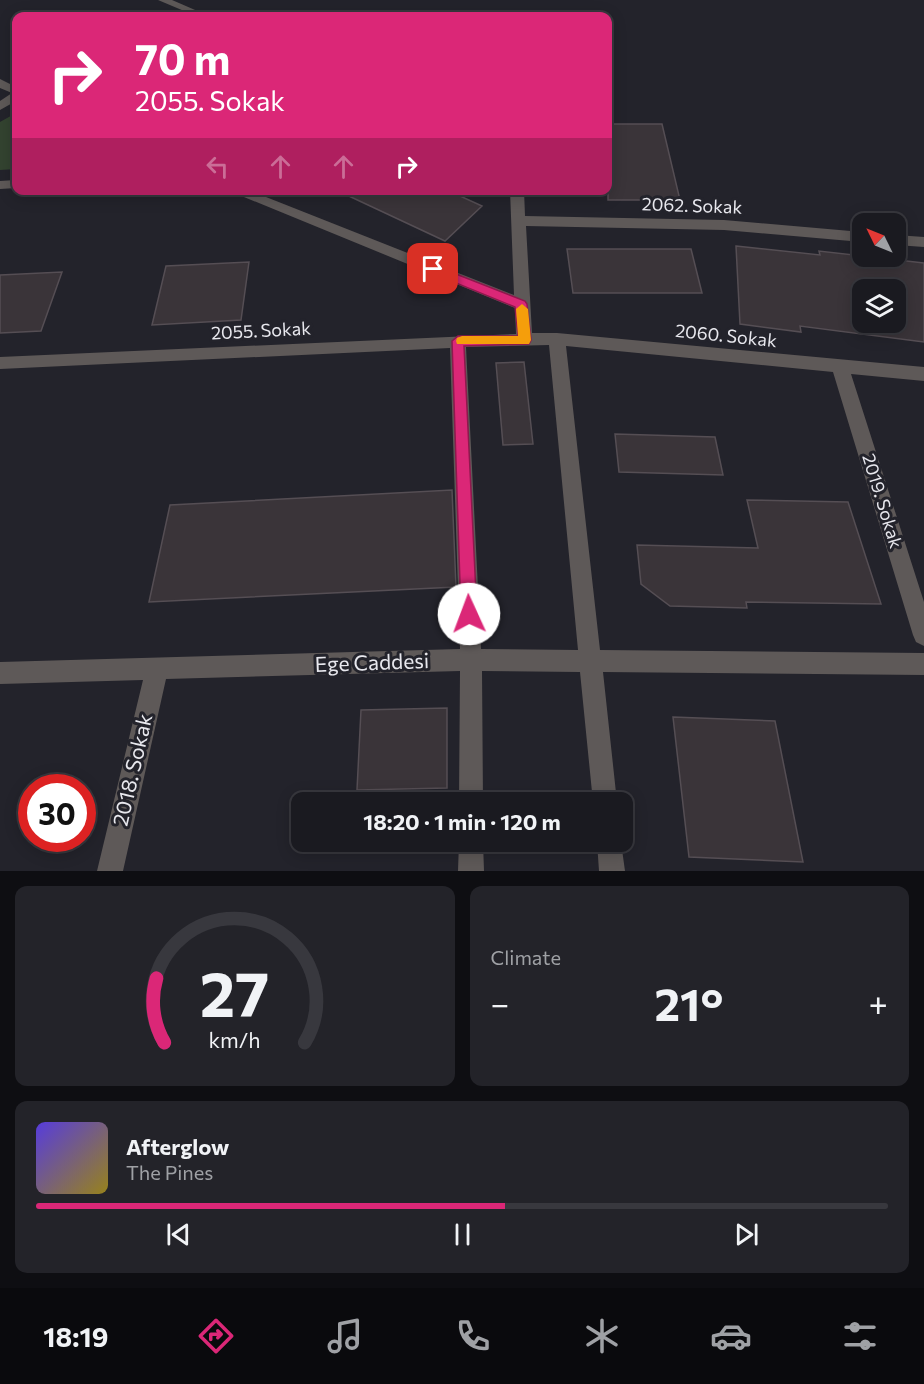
<!DOCTYPE html>
<html lang="en">
<head>
<meta charset="utf-8">
<style>
  body { margin:0; font-family:Commissioner,sans-serif; background:#232329; color:#f1f3f6; height:100vh; display:flex; flex-direction:column; font-size:22px; white-space:nowrap }
  * { box-sizing:border-box; margin:0 }
  p { font-size:20px; color:#9fa1a5 }
  .icon { flex:none; width:33px; height:33px; fill:none; stroke:currentColor; stroke-width:2; stroke-linecap:round; stroke-linejoin:round }
  .map { position:relative; height:871px; overflow:hidden }
  .drawer { display:flex; flex-direction:column; gap:15px; padding:15px; background:#0e0e12; flex:1 }
  .drawer>* { flex:none }
  .guide { position:absolute; left:12px; top:12px; width:600px; height:183px; border-radius:12px; box-shadow:0 3px 15px #0003,0 0 0 2px #38383e; background:#db2777; color:#fff; overflow:hidden }
  .needle { width:39px; rotate:313deg }
  .controls { position:absolute; left:852px; top:213px; display:grid; gap:12px }
  .controls a { display:grid; place-items:center; width:54px; height:54px; border-radius:12px; background:#1a1a20; box-shadow:0 3px 15px #0003,0 0 0 2px #38383e; font-size:30px }
  .speed { position:absolute; left:18px; top:774px; display:flex; gap:12px; font-size:30px; font-weight:700; text-align:center }
  .speed>* { display:grid; place-content:center; width:78px; height:78px; border-radius:50%; background:#1a1a20; box-shadow:0 3px 15px #0003,0 0 0 2px #38383e; line-height:1 }
  .speed .limit { border:9px solid #d22; background:#fff; color:#111 }
  .pin { position:absolute; display:grid; place-items:center; width:51px; height:51px; color:#fff; margin:-26px; border-radius:12px; box-shadow:0 3px 9px #0006 }
  .me { position:absolute; width:66px; margin:-33px; rotate:358deg; stroke-linejoin:round; filter:drop-shadow(0 0 4px #0008) }
  .turn { display:flex; align-items:center; gap:21px; height:126px; padding:0 24px; font-size:27px }
  .turn .icon { width:78px; height:78px; stroke-width:2.5 }
  .turn b { display:block; font-size:42px; line-height:51px }
  .lanes { display:flex; align-items:center; height:57px; padding:0 24px; background:#0003; justify-content:center; gap:30px; direction:ltr }
  .lanes .off { opacity:.35 }
  .big { font-size:45px; font-weight:700; line-height:1.1 }
  .drawer .tile { flex:1; display:flex; flex-direction:column; justify-content:center; gap:9px; min-width:0; padding:0 21px; border-radius:12px; background:#232329 }
  .drawer .dial { align-items:center; gap:0 }
  .dial svg { height:156px; overflow:visible; fill:none; stroke:#38383e; stroke-width:7; stroke-linecap:round; text-anchor:middle }
  .dial text { fill:#f1f3f6; stroke:none }
  .song { display:flex; align-items:center; gap:18px }
  .cover { width:72px; height:72px; border-radius:9px; background:linear-gradient(135deg,hsl(250 70% 55%),hsl(50 70% 35%)) }
  .played { height:6px; border-radius:3px; background:linear-gradient(90deg,#db2777 55%,#38383e 55%) }
  .keys { display:flex; justify-content:space-around; direction:ltr }
  .heat { display:flex; justify-content:space-between; align-items:center; font-size:33px; direction:ltr }
  .drawer .tiles { flex:1; display:grid; gap:15px; grid-template-columns:1fr 1fr }
  .tile:last-child { grid-column:span 2 }
  .trip { position:absolute; left:291px; top:792px; width:342px; height:60px; border-radius:12px; background:#1a1a20; box-shadow:0 3px 15px #0003,0 0 0 2px #38383e; font-weight:700; line-height:60px; text-align:center }
  .tab-bar { display:flex; height:96px; justify-content:space-around; align-items:center; background:#0a0a0d; color:#9fa1a5 }
  .tab-bar .icon { width:42px; height:42px }
  .tab-bar .selected { color:#db2777 }
  .tab-bar b { font-size:27px; color:#f1f3f6 }
  .map>svg:first-child { display:block }
</style>
</head>
<body>
<div class="map">
<svg width="924" height="871" viewBox="0 0 924 871">
  <rect width="100%" height="100%" fill="#23232b"/>
  <!-- green -->
  <path fill="#334330" d="M16 113V169L0 170V122Z"/>
  <!-- building -->
  <path fill="#3a3439" stroke="#554e54" stroke-width="1.5" fill-rule="evenodd" d="M608 124H662L680 200H608Z
    M336 190H447L482 206 445 241Z
    M736 246 820 255 819 251 924 263V342L800 326 801 332 740 324ZM862 290H896V322H862Z
    M567 249H691L702 293H573Z
    M249 262 241 320 152 325 166 266Z
    M62 272 41 331 0 333V275Z
    M524 362 533 444 503 445 496 363Z
    M615 434 715 437 723 475 619 472Z
    M452 490 456 587 149 602 170 505Z
    M747 500 848 502 881 604 746 602 747 608 670 606 641 584 637 545 758 548Z
    M447 708V788L357 790 361 710Z
    M673 717 775 721 803 862 689 857Z"/>
  <g fill="none" stroke-linecap="round" stroke-linejoin="round">
    <!-- street -->
    <path fill="#5e5958" fill-rule="evenodd" d="M158 0H172L209 16H196Z
      M0 79 16 87V101L0 110V101L12 93 0 88Z
      M16 180V188L0 189V181Z
      M227 190H248L514 295 510 190H524L525 216 724 220 862 232V242L724 230 526 226 532 333H557L924 367V381L851 374 924 602V646L916 642 913 635 833 372 566 346 600 650 924 653V675L603 672 617 802H593L580 672 482 671 483 802H459L460 671 166 679 123 871H97L143 680 0 684V662L460 649 450 348 0 369V357L516 334 515 308ZM549 345 578 650 481 649 466 347Z
      M896 235 924 237V247L896 245Z
      M459 842H483L484 871H458Z
      M597 842H621L625 871H599Z"/>
  </g>
  <!-- route -->
  <path fill="#db2777" stroke="#8e194d" stroke-width="1.5" d="M433 265 525 301 527 304 531 340 529 344 464 346 477 614 475 620 469 622 463 620 461 614 452 341 458 336H518L515 307 429 272V266Z"/>
  <!-- slow -->
  <path fill="#f59e0b" d="M522 304 528 309 531 340 529 344H457L456 341 457 338 462 336H518L516 309Z"/>
  <g text-anchor="middle" stroke-width="6" stroke-linejoin="round" paint-order="stroke">
    <!-- street labels -->
    <g font-size="18" fill="#e8e8ee" stroke="#23232b">
      <text transform="translate(692 206) rotate(2)" y="6">2062. Sokak</text>
      <text transform="translate(261 331) rotate(-3)" y="6">2055. Sokak</text>
      <text transform="translate(726 336) rotate(6)" y="6">2060. Sokak</text>
      <text transform="translate(882 501) rotate(73)" y="6">2019. Sokak</text>
    </g>
    <!-- near-street labels -->
    <g font-size="21" fill="#e8e8ee" stroke="#23232b">
      <text transform="translate(372 663) rotate(-2)" y="7">Ege Caddesi</text>
      <text transform="translate(133 770) rotate(-77)" y="7">2018. Sokak</text>
    </g>
  </g>
</svg>
<div class="controls">
<a><svg class="needle" viewBox="-14 -14 28 28"><path d="M0-13l5 13h-10z" fill="#e53935"/><path d="M0 13l5-13h-10z" fill="#9fa1a5"/></svg></a>
<a><svg class="icon" aria-label="layers" viewBox="0 0 24 24"><path d="M12 4l9 5-9 5-9-5zM3 14l9 5 9-5"/></svg></a>
</div>
<div class="speed"><div class="limit">30</div></div>
<div class="pin" style="left:433px;top:269px;background:#d93025"><svg class="icon" aria-label="arrive" viewBox="0 0 24 24"><path d="M6 21V4h12l-3 4 3 4H6"/></svg></div>
<svg class="me" style="left:469px;top:614px" viewBox="-20 -20 40 40"><circle r="19" fill="#fff"/><path d="M0-13L10 11 0 6-10 11z" fill="#db2777"/></svg>
<div class="trip">18:20 · 1 min · 120 m</div>
<div class="guide">
<div class="turn"><svg class="icon" aria-label="right" viewBox="0 0 24 24"><path d="M7 20v-9h11M14 6l5 5-5 5"/></svg><div><b>70 m</b>2055. Sokak</div></div>
<div class="lanes"><svg class="icon off" aria-label="left" viewBox="0 0 24 24"><path d="M17 20v-9H6M10 6l-5 5 5 5"/></svg><svg class="icon off" aria-label="ahead" viewBox="0 0 24 24"><path d="M12 20V5M6 11l6-6 6 6"/></svg><svg class="icon off" aria-label="ahead" viewBox="0 0 24 24"><path d="M12 20V5M6 11l6-6 6 6"/></svg><svg class="icon" aria-label="right" viewBox="0 0 24 24"><path d="M7 20v-9h11M14 6l5 5-5 5"/></svg></div>
</div>
</div>
<section class="drawer">
<div class="tiles">
<div class="tile dial"><svg viewBox="0 0 100 80">
<path d="M14 69A42 42 0 1 1 86 69"/>
<path d="M14 69A42 42 0 0 1 10 36" stroke="#db2777"/>
<text x="50" y="56" font-size="32" font-weight="700">27</text>
<text x="50" y="72" font-size="11">km/h</text>
</svg></div>
<div class="tile"><p>Climate</p>
<div class="heat"><a>−</a><b class="big">21°</b><a>+</a></div>
</div>
<div class="tile">
<div class="song"><i class="cover"></i><div><b>Afterglow</b><p>The Pines</p></div></div>
<div class="played"></div>
<div class="keys"><svg class="icon" aria-label="previous" viewBox="0 0 24 24"><path d="M18 5L8 12l10 7zM5 5v14"/></svg><svg class="icon" aria-label="pause" viewBox="0 0 24 24"><path d="M8 5v14M16 5v14"/></svg><svg class="icon" aria-label="next" viewBox="0 0 24 24"><path d="M6 5l10 7-10 7zM19 5v14"/></svg></div>
</div>
</div>
</section>
<nav class="tab-bar">
<b>18:19</b>
<svg class="icon selected" aria-label="directions" viewBox="0 0 24 24"><path d="M12 3l9 9-9 9-9-9zM9 14v-3h6M13 9l2 2-2 2"/></svg>
<svg class="icon" aria-label="music" viewBox="0 0 24 24"><path d="M9 18V5l10-2v13"/><circle cx="6" cy="18" r="3"/><circle cx="16" cy="16" r="3"/></svg>
<svg class="icon" aria-label="phone" viewBox="0 0 24 24"><path d="M5 4h4l2 5-3 2q2 4 5 5l2-3 5 2v4C11 20 4 13 5 4z"/></svg>
<svg class="icon" aria-label="climate" viewBox="0 0 24 24"><path d="M12 3v18M4 7l16 10M4 17L20 7"/></svg>
<svg class="icon" aria-label="car" viewBox="0 0 24 24"><path d="M5 17H2v-5l4-1 3-4h7l3 4 3 1v5h-3M9 17h6M6 11h13"/><circle cx="7" cy="17" r="2"/><circle cx="17" cy="17" r="2"/></svg>
<svg class="icon" aria-label="filters" viewBox="0 0 24 24"><path d="M4 7h16M4 17h16"/><circle cx="9" cy="7" r="2"/><circle cx="15" cy="17" r="2"/></svg>
</nav>
</body>
</html>
